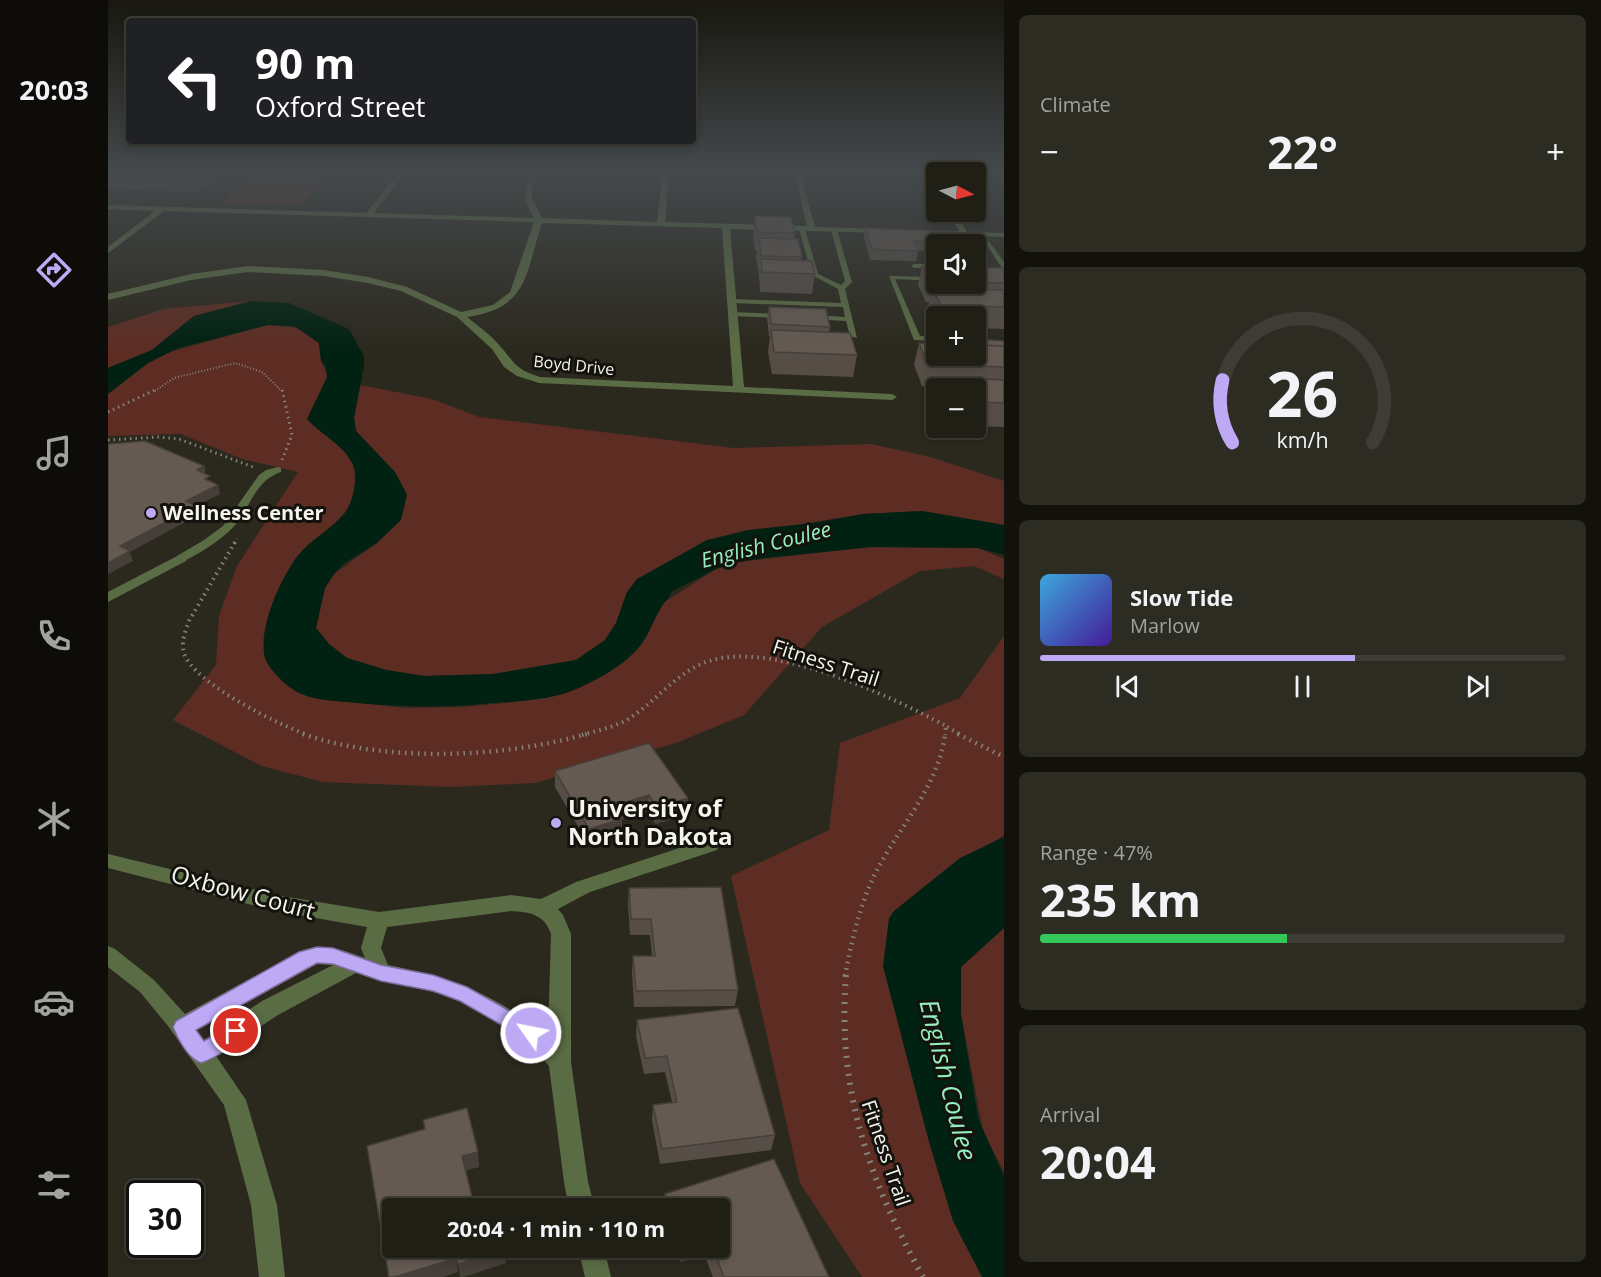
<!DOCTYPE html>
<html lang="en">
<head>
<meta charset="utf-8">
<style>
  body { margin:0; font-family:"Open Sans",sans-serif; background:#2d2c23; color:#f1f3f6; height:100vh; display:flex; flex-direction:column; font-size:22px; white-space:nowrap }
  * { box-sizing:border-box; margin:0 }
  p { font-size:20px; color:#a2a2a1 }
  .icon { flex:none; width:33px; height:33px; fill:none; stroke:currentColor; stroke-width:2; stroke-linecap:round; stroke-linejoin:round }
  .map { position:relative; flex:1; overflow:hidden }
  .sheet { display:flex; flex-direction:column; gap:15px; padding:15px; background:#12110c; width:597px }
  .sheet>* { flex:none }
  .hud { position:absolute; left:18px; top:18px; width:570px; height:126px; border-radius:6px; box-shadow:0 3px 9px #0003,0 0 0 2px #3d3d35; background:#202124; color:#fff; overflow:hidden }
  .needle { width:39px; rotate:96deg }
  .buttons { position:absolute; left:818px; top:162px; display:grid; gap:12px }
  .buttons a { display:grid; place-items:center; width:60px; height:60px; border-radius:6px; background:#201f16; box-shadow:0 3px 9px #0003,0 0 0 2px #3d3d35; font-size:30px }
  .speed { position:absolute; left:18px; top:1180px; display:flex; gap:12px; font-size:30px; font-weight:700; text-align:center }
  .speed>* { display:grid; place-content:center; width:78px; height:78px; border-radius:50%; background:#201f16; box-shadow:0 3px 9px #0003,0 0 0 2px #3d3d35; line-height:1 }
  .speed .limit { border:3px solid #111; border-radius:9px; background:#fff; color:#111 }
  .pin { position:absolute; display:grid; place-items:center; width:51px; height:51px; color:#fff; margin:-26px; border:3px solid #fff; border-radius:50%; box-shadow:0 2px 6px #0007 }
  .me { position:absolute; width:66px; margin:-33px; rotate:303deg; stroke-linejoin:round; filter:drop-shadow(0 0 4px #0008) }
  .turn { display:flex; align-items:center; gap:21px; height:126px; padding:0 30px; font-size:27px }
  .turn .icon { width:78px; height:78px; stroke-width:2.5 }
  .turn b { display:block; font-size:42px; line-height:51px }
  .big { font-size:45px; font-weight:700; line-height:1.1 }
  .sheet .tile { flex:1; display:flex; flex-direction:column; justify-content:center; gap:9px; min-width:0; padding:0 21px; border-radius:9px; background:#2d2c23 }
  .sheet .dial { align-items:center; gap:0 }
  .dial svg { height:156px; overflow:visible; fill:none; stroke:#3d3d35; stroke-width:7; stroke-linecap:round; text-anchor:middle }
  .dial text { fill:#f1f3f6; stroke:none }
  .song { display:flex; align-items:center; gap:18px }
  .cover { width:72px; height:72px; border-radius:9px; background:linear-gradient(135deg,hsl(200 70% 55%),hsl(260 70% 35%)) }
  .played { height:6px; border-radius:3px; background:linear-gradient(90deg,#bea9f5 60%,#3d3d35 60%) }
  .keys { display:flex; justify-content:space-around; direction:ltr }
  .heat { display:flex; justify-content:space-between; align-items:center; font-size:33px; direction:ltr }
  .charge { height:9px; border-radius:4px; background:linear-gradient(90deg,#34c759 47%,#3d3d35 0) }
  .trip { position:absolute; left:274px; top:1198px; width:348px; height:60px; border-radius:6px; background:#201f16; box-shadow:0 3px 9px #0003,0 0 0 2px #3d3d35; font-weight:700; line-height:60px; text-align:center }
  main { display:flex; flex:1; min-height:0 }
  .tab-bar { display:flex; flex-direction:column; width:108px; justify-content:space-around; align-items:center; background:#0d0c09; color:#a2a2a1 }
  .tab-bar .icon { width:42px; height:42px }
  .tab-bar .on { color:#bea9f5 }
  .tab-bar b { font-size:27px; color:#f1f3f6 }
  .map>svg:first-child { display:block }
</style>
</head>
<body>
<main>
<nav class="tab-bar">
<b>20:03</b>
<svg class="icon on" aria-label="directions" viewBox="0 0 24 24"><path d="M12 3l9 9-9 9-9-9zM9 14v-3h6M13 9l2 2-2 2"/></svg>
<svg class="icon" aria-label="music" viewBox="0 0 24 24"><path d="M9 18V5l10-2v13"/><circle cx="6" cy="18" r="3"/><circle cx="16" cy="16" r="3"/></svg>
<svg class="icon" aria-label="phone" viewBox="0 0 24 24"><path d="M5 4h4l2 5-3 2q2 4 5 5l2-3 5 2v4C11 20 4 13 5 4z"/></svg>
<svg class="icon" aria-label="climate" viewBox="0 0 24 24"><path d="M12 3v18M4 7l16 10M4 17L20 7"/></svg>
<svg class="icon" aria-label="car" viewBox="0 0 24 24"><path d="M5 17H2v-5l4-1 3-4h7l3 4 3 1v5h-3M9 17h6M6 11h13"/><circle cx="7" cy="17" r="2"/><circle cx="17" cy="17" r="2"/></svg>
<svg class="icon" aria-label="filters" viewBox="0 0 24 24"><path d="M4 7h16M4 17h16"/><circle cx="9" cy="7" r="2"/><circle cx="15" cy="17" r="2"/></svg>
</nav>
<div class="map">
<svg width="896" height="1277" viewBox="0 0 896 1277">
  <rect width="100%" height="100%" fill="#2b291e"/>
  <!-- green -->
  <path fill="#5d2d24" d="M148 171H224L193 205 113 203Z
    M143 301 86 316 44 350 0 368V327L56 309Z
    M160 325 191 328 211 343 213 361 220 377 199 419C210 432 228 439 238 451 250 466 250 497 237 512 221 532 195 543 182 567 165 597 155 624 157 659L215 699 297 708 354 707 407 702 450 695 552 605 608 569 630 562 763 547 870 548 896 559V579L866 566 812 571 714 627 636 715 568 743 427 783 342 787 215 782 154 766 65 720 108 665 111 616 129 566 190 472 134 459 73 434 0 436V394L40 363 62 352Z
    M252 385 324 399 371 417 626 448 763 444 822 457 896 481V525L814 511 755 514 599 540 519 592 508 623 497 640 468 660 385 674 316 676 278 670 239 658 221 644 208 628 217 588 226 574 269 543 299 495 287 472 248 431 246 418Z
    M896 636V835L807 894 883 1277H754L692 1183 623 876 721 830 732 743 852 698Z
    M896 928V1172L875 1131 853 1014V967Z"/>
  <!-- water -->
  <path fill="#012112" d="M143 301 181 303 241 329 256 356V366L246 418 248 431 287 472 299 495 293 520 269 543 235 564 226 574 217 588 208 628 221 644 239 658 278 670 316 676 385 674 468 660 497 640 508 623 519 592 529 579 599 540 640 530 705 523 755 514 814 511 896 525V555L870 548 763 547 665 557 630 562 608 569 563 592 562 596C549 609 545 627 535 642 521 662 495 677 473 687 446 700 414 701 385 703 338 708 295 707 249 703 230 701 209 701 191 693 180 688 160 669 157 658 149 628 175 571 195 550 208 536 229 526 239 510 245 500 250 477 246 467 237 445 214 436 199 419L219 377 218 366 213 361 211 343 186 326 160 325 70 348 40 363 0 394V368L44 350 86 316Z
    M896 837V928L853 967V1014L870 1118 896 1177V1277H874L845 1221 821 1142 775 966 781 918 786 911 852 858Z"/>
  <g fill="none" stroke-linecap="round" stroke-linejoin="round">
    <!-- path-far4 -->
    <path stroke="#85847b" stroke-width="2" stroke-dasharray="1 2" stroke-linecap="butt" d="M47 391 66 378 127 363 154 372 174 391"/>
    <!-- path-far3 -->
    <path stroke="#85847b" stroke-width="3" stroke-dasharray="1.5 4" stroke-linecap="butt" d="M0 412 49 389
      M0 440 51 437 71 439 145 467
      M174 460 184 435 174 389
      M126 544 129 539"/>
    <!-- path-far2 -->
    <path stroke="#85847b" stroke-width="4" stroke-dasharray="1.5 4.5" stroke-linecap="butt" d="M127 542 81 621C77 632 73 642 76 653 85 683 171 725 200 735
      M839 727 853 735
      M474 735C488 731 503 728 517 721 543 706 562 680 589 666 651 633 780 695 838 726L837 735"/>
    <!-- path-far1 -->
    <path stroke="#85847b" stroke-width="4.5" stroke-dasharray="1.5 5" stroke-linecap="butt" d="M195 734C279 763 394 758 479 734
      M850 734 896 757
      M737 976C744 940 752 903 769 870 792 826 831 785 837 734"/>
    <!-- path -->
    <path stroke="#85847b" stroke-width="6" stroke-dasharray="2 7" stroke-linecap="butt" d="M738 975C729 1089 760 1178 815 1277"/>
    <!-- service -->
    <path fill="#5a6c44" fill-rule="evenodd" d="M694 227 697 229 710 274 733 285 737 281 723 230 726 228 729 230 744 282 737 289 749 338 742 336 738 321 704 319 700 317 704 315 737 317 735 307 624 303 620 301 624 299 733 303 730 289 704 275 691 229Z
      M871 233H875L896 262V269L894 268Z
      M828 264V268H806L803 266 806 264Z
      M781 276 828 277V281L787 279 812 336 828 337V341L806 340Z
      M622 312 675 314 679 316 675 318 625 316 621 314Z
      M170 467 173 468V472C148 480 143 505 128 524 118 536 104 545 91 553 84 557 77 562 69 560L68 558 69 556 96 540 115 526 151 475 158 470Z"/>
    <!-- minor -->
    <path fill="#5a6c44" fill-rule="evenodd" d="M291 171H298L266 213 426 218C415 200 415 190 423 171H429L423 196 434 218 549 222 555 171H561L557 222 699 226 687 176 683 171H690L693 176 707 227 777 229 781 231 777 233 622 229 636 387 784 394 789 397 784 400 431 383 409 376 396 367 384 349 349 317 293 291 260 283 216 276 140 272 83 280 0 300V294L83 274 140 266 216 270 260 277 299 287 353 312 385 305 402 292 426 222 56 211 0 253V247L47 211 0 209V205L258 213ZM434 223 614 228 625 386 432 377C407 369 408 364 392 346 383 335 370 326 359 317 421 308 417 274 434 223Z
      M816 171H822L828 180V187Z
      M840 212H847L859 232 896 233V237L828 235 827 233 831 231H851Z
      M73 554 78 555 80 558 78 561 0 602V592Z
      M602 838 609 840 611 845 609 850 482 892 450 909 455 915 463 934V1062L480 1182 487 1209H461L456 1182 441 1066C413 1033 367 1003 325 992 299 985 273 982 248 973L170 1015 108 1056 138 1100 169 1205 177 1277H151L143 1205 116 1105 60 1026 32 992 0 967V946L7 949 46 980 77 1014 198 949C219 944 237 951 257 958L253 948 259 927 168 911 0 868V854L168 895 271 912 403 895 433 899 468 882ZM403 911C422 912 436 914 443 934L440 1034C382 994 350 979 280 965L273 948 279 927ZM209 964 225 965 154 1001 96 1040 89 1030Z
      M470 1248H496L503 1277H477Z"/>
  </g>
  <!-- wall -->
  <path fill="#564d47" d="M0 171H132L130 173H114L91 192 0 189Z
    M647 216 687 233 686 239 694 257 693 260 707 274 704 294 652 292 651 275 648 257 649 251H647L645 234Z
    M757 228 854 243V244H828V252L810 251 808 261 762 260 756 238Z
    M814 266H828V284H867V267L896 268V329L867 328V316H828V325L820 309 821 302H818L810 285Z
    M661 307 722 327 721 332 749 355 745 377 664 374 660 352 662 336H661L659 318Z
    M896 341V427L867 426V388H828V421L820 400 823 387 814 386 806 365 811 343 828 356Z
    M447 771 580 798 578 814 548 824 540 811 514 819 513 835 481 845 447 787Z
    M521 888 630 990 627 1006 526 1007 524 972 525 956H544L542 935H522L520 904Z
    M529 1020 667 1135 663 1150 552 1164 544 1120 545 1105 564 1102 557 1072 536 1074 528 1036Z
    M666 1159 721 1277H605L596 1254 573 1262 567 1248H612V1209H555L557 1194Z"/>
  <!-- shaded-wall -->
  <path fill="#463f39" d="M103 171H113L114 173 91 192 89 183Z
    M96 466 98 476 89 470Z
    M110 485 112 494 88 506 90 515 22 552 25 561 0 574V563L12 546 78 501Z
    M541 795 540 811 514 819 513 835 481 845V829L506 806Z
    M580 798 578 814 548 824 549 808Z
    M370 1152 371 1167 356 1171 354 1156Z
    M575 1248H597L596 1254 573 1262Z
    M397 1249 398 1263 356 1277H352L350 1264Z
    M348 1258 350 1272 335 1277H287Z"/>
  <!-- building -->
  <path fill="#645a52" stroke="#463f39" stroke-width="1.5" d="M0 171H103L89 183 0 180Z
    M647 216 683 217 687 233 649 232Z
    M757 228 849 232 854 243 806 241 810 251 764 249Z
    M651 238 690 239 694 257 653 256Z
    M653 259 704 261 707 274 654 272Z
    M814 266H828V281H822Z
    M867 267 896 268V283L867 282Z
    M824 288 896 290V307L833 305Z
    M661 307 718 309 722 327 663 324Z
    M663 330 742 333 749 355 666 352Z
    M867 339 896 341V346L867 345Z
    M811 343 828 344V356H867V345L896 346V367L819 364Z
    M825 377 896 380V403L867 402V388H830Z
    M37 441 96 466 89 470 102 476 97 479 110 485 78 501 88 506 12 546 22 551 0 563V444Z
    M541 743 580 798 549 808 541 795 506 806 514 819 481 829 447 771Z
    M613 887 630 990 528 991 525 956H547L543 919H523L521 888Z
    M630 1008 667 1135 554 1149 545 1105 569 1102 559 1056 537 1058 529 1020Z
    M359 1108 370 1152 354 1156 367 1209H285V1248H397V1249L350 1264 348 1258 287 1277H281L259 1146 317 1129 315 1120Z
    M666 1159 721 1277H616L605 1248H612V1209H563L557 1194Z
    M386 1203 387 1209H368Z"/>
  <!-- sky -->
  <linearGradient id="sky" x2="0" y2="1"><stop stop-color="#181710"/><stop offset="0.49" stop-color="#44494c"/><stop offset="1" stop-color="#44494c" stop-opacity="0"/></linearGradient>
  <rect width="896" height="350" fill="url(#sky)"/>
  <!-- route -->
  <path fill="#bea9f5" stroke="#7c6e9f" stroke-width="1.5" d="M209 947 225 948 273 965 325 975 359 987 430 1027 433 1033 430 1040 423 1042 352 1001 325 991 273 981 225 964 209 963 88 1030 96 1041 128 1022 135 1025 138 1031C131 1044 107 1058 93 1063 80 1058 70 1039 65 1027L68 1021 191 952Z"/>
  <!-- markers -->
  <g fill="#bea9f5" stroke="#13120d" stroke-width="2">
    <circle cx="43" cy="513" r="6"/>
    <circle cx="448" cy="823" r="6"/>
  </g>
  <g text-anchor="middle" stroke-width="6" stroke-linejoin="round" paint-order="stroke">
    <!-- far-street labels -->
    <g font-size="16" fill="#f5f4ed" stroke="#13120d">
      <text transform="translate(466 365) rotate(6)" y="6">Boyd Drive</text>
    </g>
    <!-- poi labels -->
    <g font-size="20" font-weight="bold" fill="#f5f4ed" stroke="#13120d" text-anchor="start">
      <text x="55" y="520">Wellness Center</text>
    </g>
    <!-- street labels -->
    <g font-size="20" fill="#f5f4ed" stroke="#13120d">
      <text transform="translate(718 663) rotate(18)" y="7">Fitness Trail</text>
      <text transform="translate(778 1153) rotate(71)" y="7">Fitness Trail</text>
    </g>
    <!-- water labels -->
    <g font-size="21" font-style="italic" fill="#94eebd" stroke="#13120d">
      <text transform="translate(658 545) rotate(-14)" y="7">English Coulee</text>
    </g>
    <!-- near-poi labels -->
    <g font-size="24" font-weight="bold" fill="#f5f4ed" stroke="#13120d" text-anchor="start">
      <text x="460" y="817">University of<tspan x="460" dy="28">North Dakota</tspan></text>
    </g>
    <!-- near-street labels -->
    <g font-size="24" fill="#f5f4ed" stroke="#13120d">
      <text transform="translate(135 893) rotate(15)" y="8">Oxbow Court</text>
    </g>
    <!-- near-water labels -->
    <g font-size="26" font-style="italic" fill="#94eebd" stroke="#13120d">
      <text transform="translate(840 1080) rotate(76)" y="9">English Coulee</text>
    </g>
  </g>
</svg>
<div class="buttons">
<a><svg class="needle" viewBox="-14 -14 28 28"><path d="M0-13l5 13h-10z" fill="#e53935"/><path d="M0 13l5-13h-10z" fill="#a2a2a1"/></svg></a>
<a><svg class="icon" aria-label="sound" viewBox="0 0 24 24"><path d="M4 9h4l5-4v14l-5-4H4zM17 9q2 3 0 6"/></svg></a>
<a>+</a>
<a>−</a>
</div>
<div class="speed"><div class="limit">30</div></div>
<div class="pin" style="left:128px;top:1031px;background:#d93025"><svg class="icon" aria-label="arrive" viewBox="0 0 24 24"><path d="M6 21V4h12l-3 4 3 4H6"/></svg></div>
<svg class="me" style="left:423px;top:1033px" viewBox="-20 -20 40 40"><circle r="17" fill="#bea9f5" stroke="#fff" stroke-width="3"/><path d="M0-11L8 9 0 5-8 9z" fill="#fff"/></svg>
<div class="trip">20:04 · 1 min · 110 m</div>
<div class="hud">
<div class="turn"><svg class="icon" aria-label="left" viewBox="0 0 24 24"><path d="M17 20v-9H6M10 6l-5 5 5 5"/></svg><div><b>90 m</b>Oxford Street</div></div>
</div>
</div>
<section class="sheet">
<div class="tile"><p>Climate</p>
<div class="heat"><a>−</a><b class="big">22°</b><a>+</a></div>
</div>
<div class="tile dial"><svg viewBox="0 0 100 80">
<path d="M14 69A42 42 0 1 1 86 69"/>
<path d="M14 69A42 42 0 0 1 9 37" stroke="#bea9f5"/>
<text x="50" y="56" font-size="32" font-weight="700">26</text>
<text x="50" y="72" font-size="11">km/h</text>
</svg></div>
<div class="tile">
<div class="song"><i class="cover"></i><div><b>Slow Tide</b><p>Marlow</p></div></div>
<div class="played"></div>
<div class="keys"><svg class="icon" aria-label="previous" viewBox="0 0 24 24"><path d="M18 5L8 12l10 7zM5 5v14"/></svg><svg class="icon" aria-label="pause" viewBox="0 0 24 24"><path d="M8 5v14M16 5v14"/></svg><svg class="icon" aria-label="next" viewBox="0 0 24 24"><path d="M6 5l10 7-10 7zM19 5v14"/></svg></div>
</div>
<div class="tile"><p>Range · 47%</p><b class="big">235 km</b><div class="charge"></div></div>
<div class="tile"><p>Arrival</p><b class="big">20:04</b></div>
</section>
</main>
</body>
</html>
